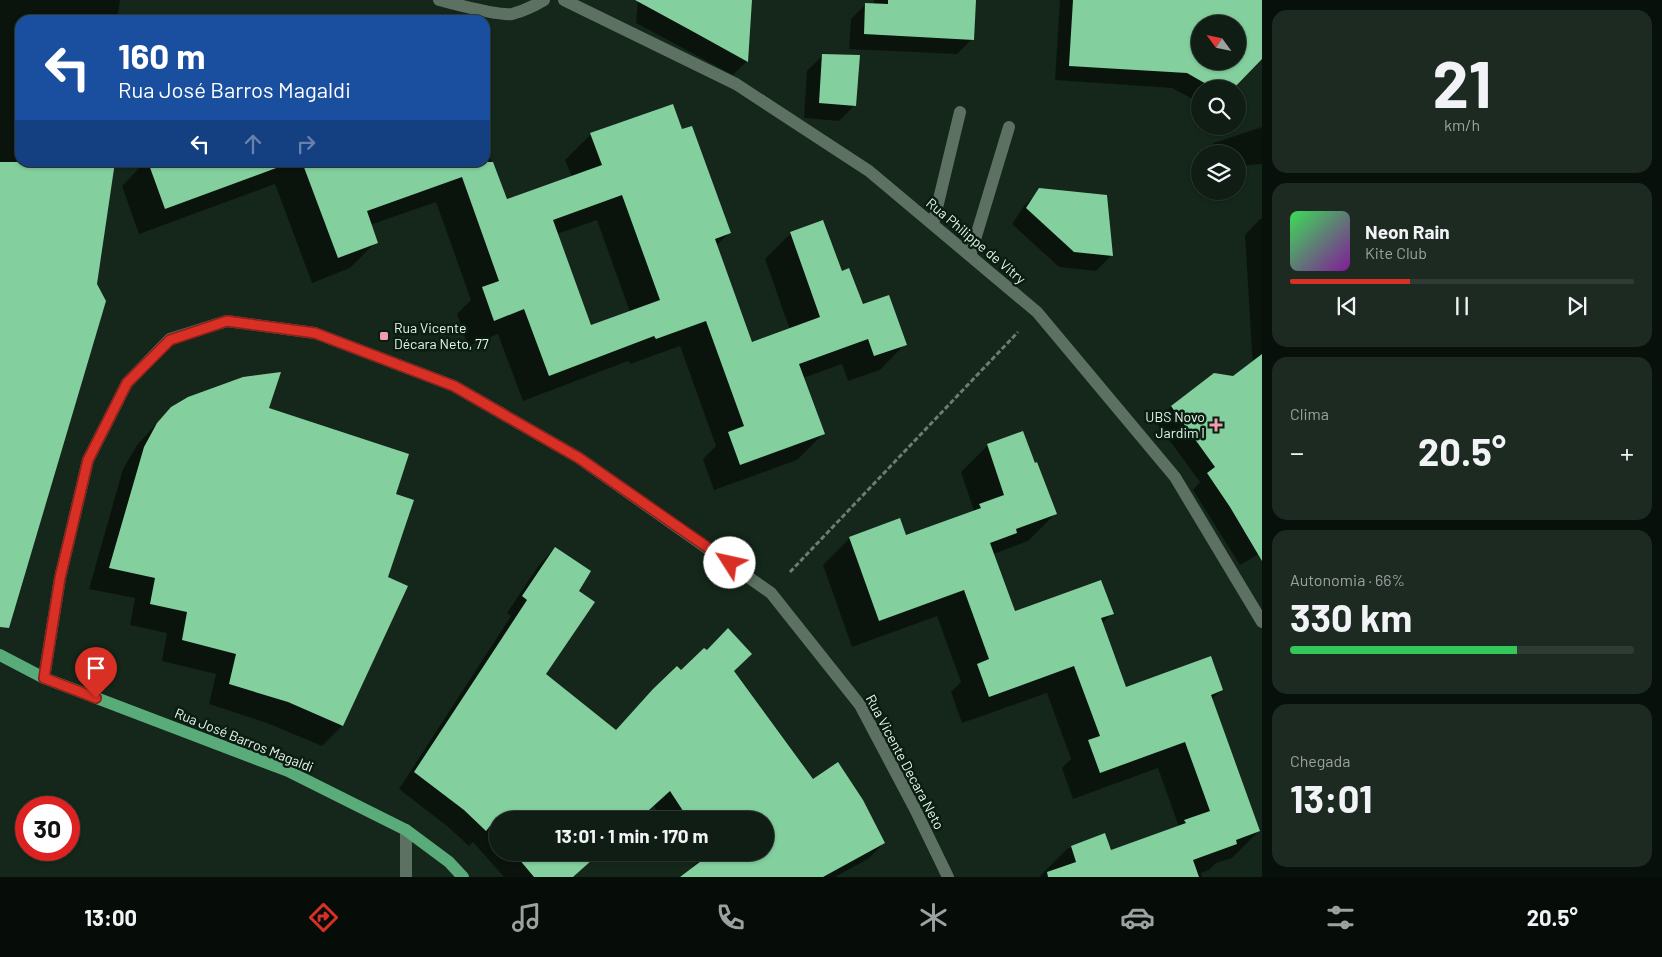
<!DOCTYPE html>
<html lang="pt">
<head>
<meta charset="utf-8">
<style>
  body { margin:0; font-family:Barlow,sans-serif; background:#1d2a22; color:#f1f3f6; height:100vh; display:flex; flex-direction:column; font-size:19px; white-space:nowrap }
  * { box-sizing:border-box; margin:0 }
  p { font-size:16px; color:#9ba2a0 }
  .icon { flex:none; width:28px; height:28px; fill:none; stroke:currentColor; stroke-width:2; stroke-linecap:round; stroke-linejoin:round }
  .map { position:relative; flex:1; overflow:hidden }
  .sheet { display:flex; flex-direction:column; gap:10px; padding:10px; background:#08100b; width:400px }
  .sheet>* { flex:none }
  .hud { position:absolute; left:15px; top:15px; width:475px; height:152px; border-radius:15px; box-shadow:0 1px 4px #0004,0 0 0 1px #2f3b34; background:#1a4fa0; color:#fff; overflow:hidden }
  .needle { width:32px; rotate:303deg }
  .buttons { position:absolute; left:1191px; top:15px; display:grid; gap:10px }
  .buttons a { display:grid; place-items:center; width:55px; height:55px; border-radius:50%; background:#0f1d14; box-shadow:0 1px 4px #0004,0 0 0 1px #2f3b34; font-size:25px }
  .speed { position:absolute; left:15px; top:796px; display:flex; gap:10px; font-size:25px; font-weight:700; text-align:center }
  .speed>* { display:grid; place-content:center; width:65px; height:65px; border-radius:50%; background:#0f1d14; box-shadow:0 1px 4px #0004,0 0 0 1px #2f3b34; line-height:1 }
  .speed .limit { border:8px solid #d22; background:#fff; color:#111 }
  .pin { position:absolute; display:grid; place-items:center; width:42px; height:42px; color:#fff; margin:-51px -21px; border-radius:50% 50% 50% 0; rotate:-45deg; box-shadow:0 0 5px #0007 }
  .pin .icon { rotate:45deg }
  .me { position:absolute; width:55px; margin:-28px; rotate:305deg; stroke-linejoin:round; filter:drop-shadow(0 0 4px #0008) }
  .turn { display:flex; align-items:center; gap:18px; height:105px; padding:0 20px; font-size:22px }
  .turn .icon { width:65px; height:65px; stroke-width:2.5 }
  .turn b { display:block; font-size:35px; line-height:42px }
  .lanes { display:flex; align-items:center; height:48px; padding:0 20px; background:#0003; justify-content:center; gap:25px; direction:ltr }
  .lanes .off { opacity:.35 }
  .big { font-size:38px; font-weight:700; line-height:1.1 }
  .sheet .card { flex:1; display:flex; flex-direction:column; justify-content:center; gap:8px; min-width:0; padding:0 18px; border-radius:15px; background:#1d2a22 }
  .sheet .dial { align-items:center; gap:0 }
  .dial b { font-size:65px; line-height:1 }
  .song { display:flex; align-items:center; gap:15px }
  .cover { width:60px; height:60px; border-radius:8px; background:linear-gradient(135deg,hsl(130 70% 55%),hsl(290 70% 35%)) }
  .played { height:5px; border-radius:2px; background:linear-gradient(90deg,#d93025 35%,#2f3b34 35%) }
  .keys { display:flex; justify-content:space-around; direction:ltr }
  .heat { display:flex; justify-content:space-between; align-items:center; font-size:28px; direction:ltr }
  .charge { height:8px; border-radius:4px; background:linear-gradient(90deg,#34c759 66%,#2f3b34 0) }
  .trip { position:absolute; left:489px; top:811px; width:285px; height:50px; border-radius:25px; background:#0f1d14; box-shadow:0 1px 4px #0004,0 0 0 1px #2f3b34; font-weight:700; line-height:50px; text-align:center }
  .dock { display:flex; height:80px; justify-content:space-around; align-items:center; background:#060c08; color:#9ba2a0 }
  .dock .icon { width:35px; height:35px }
  .dock .on { color:#d93025 }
  .dock b { font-size:22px; color:#f1f3f6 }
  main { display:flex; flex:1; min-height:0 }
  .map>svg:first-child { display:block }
</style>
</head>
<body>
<main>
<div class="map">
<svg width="1262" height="877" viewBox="0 0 1262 877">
  <rect width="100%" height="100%" fill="#14271a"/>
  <!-- shadow -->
  <path fill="#0007" fill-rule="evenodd" d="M0 0H120L117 20H20V162L0 613Z
    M638 0H751L747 61 733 75 636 23Z
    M874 0H974L972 39 957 54 849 49 851 19 866 4H874Z
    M1060 0H1262L1231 89H1200V103L1172 88 1055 80ZM1200 24H1238V61H1200Z
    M823 55 855 105 839 121 804 118 807 71Z
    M1262 127V164L1238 166V154H1203L1214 143Z
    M681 131 730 232 716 246 751 343 790 330 765 259 791 233 841 272 862 305 905 344 880 370 848 381 842 364 803 378 823 434 797 460 714 490 703 459 716 446 680 346 630 364 628 361 523 401 498 334 468 346 457 314 471 300 436 202 370 225 376 242 350 268 312 283 275 184 139 234 122 186 145 162H485V144L506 201 572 177 565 160 591 134ZM597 220 630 312 590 326 557 234Z
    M1040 190 1112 255 1096 271 1059 267 1012 224 1024 206Z
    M1260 219H1262V552L1240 565 1193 490 1200 482 1156 422 1171 407 1215 375 1233 378 1253 369 1245 235Z
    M171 408 268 409 394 495 386 578 342 726 322 746 267 723 209 704 216 674 162 661 167 633 130 625 135 598 89 589 123 469 137 445Z
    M988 445 1055 514 1028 541 996 553 993 555 1014 612 1112 613 1102 624 1126 689 1222 690 1211 700 1259 831 1232 858 1216 863 1209 870 1201 873 1202 877H1041L1040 876 1067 849 1104 835 1110 851 1179 827 1158 768 1073 799 1062 768 1071 759 1047 693 962 723 951 692 961 682 937 616 852 647 823 565 850 538 905 536 974 511 961 472Z
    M555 548 577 591 544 674 615 731 637 707 681 672 733 671 812 781 884 843 868 859 835 877H682L693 869 692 867 697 862 690 852H765V820H664L654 806 638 820H498V852H601L573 877H504L473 842 469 846 447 826 399 789 511 616 507 613 539 565Z"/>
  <!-- building -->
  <path fill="#83cf9d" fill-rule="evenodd" d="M635 0H752L748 62 692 31Z
    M888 0H976L974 40 864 34 865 3 888 4Z
    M1073 0H1262V59L1233 89H1215L1187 73 1069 66ZM1200 24H1238V61H1200Z
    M822 54 860 55 856 106 819 103Z
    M673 104 682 129 692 126 731 233 715 239 752 342 820 317 790 232 823 220 842 271 849 268 863 304 889 295 907 345 874 356 868 339 799 364 825 434 740 465 728 432 744 426 706 321 656 339 654 336 549 376 524 309 494 321 482 287 499 281 462 177 367 211 378 243 338 258 302 162H493L507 199 602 165 590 133ZM622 195 660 300 591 325 553 220Z
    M0 162H115L97 284 106 301 9 628 0 627Z
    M148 162H278L279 167 165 209Z
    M1039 188 1107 195 1113 256 1074 252 1026 208Z
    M1262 354V561L1230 507 1207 473 1215 467 1171 406 1214 373 1233 376Z
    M281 372 269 408 409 454 396 494 414 500 388 577 408 586 343 726 288 702 229 684 236 654 182 640 187 612 150 604 155 578 109 568 144 447 157 423 171 407 188 397 243 377Z
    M1023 431 1035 463 1037 462 1057 514 1016 529 1017 533 990 543 1015 611 1101 580 1114 614 1101 618 1126 687 1211 656 1223 690 1211 695 1260 831 1236 840 1237 844 1193 860 1199 877H1048L1047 872 1076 862 1071 846 1105 833 1111 850 1186 823 1184 820 1210 811 1185 742 1100 773 1088 740 1100 736 1074 666 989 697 977 664 989 659 964 590 879 621 849 537 900 518 906 535 981 508 979 504 1004 495 987 444Z
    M555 547 591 571 579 591 595 602 546 674 616 730 653 689 677 666 681 670 704 648 707 650 728 628 752 654 734 671 813 779 838 762 863 800 885 843 823 877H680L713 852H765V820H689L670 791 638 820H498V835L490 826 486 831 464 810 414 772 527 600 522 596Z
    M513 852H601L573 877H534Z"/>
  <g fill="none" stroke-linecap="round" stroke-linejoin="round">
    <!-- path -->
    <path stroke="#6c7c71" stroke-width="3" stroke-dasharray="5 2.5" stroke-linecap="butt" d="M790 572 1018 332"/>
    <!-- minor -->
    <path stroke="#5c7162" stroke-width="12" d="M439 0C455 4 497 16 512 14 523 11 534 6 544 0
      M564 0 736 84 869 171 1037 312 1175 477 1262 622
      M933 224 960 112
      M970 256 1009 127
      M44 678 60 578 88 460 127 383 170 339 227 321 315 333 454 386 579 458 771 593 860 705 915 809 948 877
      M406 877V830"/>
    <!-- major -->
    <path stroke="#5aab7a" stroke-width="12" d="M0 655 44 678 288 771 406 830 449 862 463 877"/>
  </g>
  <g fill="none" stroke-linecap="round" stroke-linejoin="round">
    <!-- route casing -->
    <g stroke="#8d1f18" stroke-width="12">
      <path id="route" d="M96 698 44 678 60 578 88 460 127 383 170 340 227 321 315 333 454 386 579 458 730 563"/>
    </g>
    <!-- route -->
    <use href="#route" stroke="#d93025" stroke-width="9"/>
  </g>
  <!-- markers -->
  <g fill="#f29aae" stroke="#0a1d11" stroke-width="2">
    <rect x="379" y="331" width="10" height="10" rx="2.5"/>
    <path d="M1213.5 417.5h5v5h5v5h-5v5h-5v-5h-5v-5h5z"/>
  </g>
  <g text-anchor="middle" stroke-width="5" stroke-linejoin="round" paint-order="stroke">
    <!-- street labels -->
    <g font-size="14" fill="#e9f5ec" stroke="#0a1d11">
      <text transform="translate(976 241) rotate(40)" y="5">Rua Philippe de Vitry</text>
      <text transform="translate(244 740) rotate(22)" y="5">Rua José Barros Magaldi</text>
      <text transform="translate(905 762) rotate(62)" y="5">Rua Vicente Decara Neto</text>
    </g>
    <!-- poi labels -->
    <g font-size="14" fill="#e9f5ec" stroke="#0a1d11" text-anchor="start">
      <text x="394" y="333">Rua Vicente<tspan x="394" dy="16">Décara Neto, 77</tspan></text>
      <text x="1205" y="422" text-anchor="end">UBS Novo<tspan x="1205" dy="16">Jardim I</tspan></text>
    </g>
  </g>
</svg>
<div class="buttons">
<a><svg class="needle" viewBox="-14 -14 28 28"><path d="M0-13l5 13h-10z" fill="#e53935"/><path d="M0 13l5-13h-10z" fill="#9ba2a0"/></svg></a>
<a><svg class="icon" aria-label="search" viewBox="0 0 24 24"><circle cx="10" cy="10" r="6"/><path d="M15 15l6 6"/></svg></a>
<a><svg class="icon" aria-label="layers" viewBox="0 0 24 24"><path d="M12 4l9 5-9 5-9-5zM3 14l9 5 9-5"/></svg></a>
</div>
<div class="speed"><div class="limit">30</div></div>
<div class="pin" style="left:96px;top:698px;background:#d93025"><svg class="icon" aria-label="arrive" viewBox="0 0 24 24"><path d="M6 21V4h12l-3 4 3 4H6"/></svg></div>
<svg class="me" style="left:730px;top:563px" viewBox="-20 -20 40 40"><circle r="19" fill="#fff"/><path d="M0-13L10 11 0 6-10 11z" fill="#d93025"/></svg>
<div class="trip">13:01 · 1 min · 170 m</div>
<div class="hud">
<div class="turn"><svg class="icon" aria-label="left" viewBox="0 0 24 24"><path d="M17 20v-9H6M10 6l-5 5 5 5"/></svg><div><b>160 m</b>Rua José Barros Magaldi</div></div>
<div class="lanes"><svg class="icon" aria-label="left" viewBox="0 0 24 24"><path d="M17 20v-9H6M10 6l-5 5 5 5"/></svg><svg class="icon off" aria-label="ahead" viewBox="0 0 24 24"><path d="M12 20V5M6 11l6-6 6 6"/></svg><svg class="icon off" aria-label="right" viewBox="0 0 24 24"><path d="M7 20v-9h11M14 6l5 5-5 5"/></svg></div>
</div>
</div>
<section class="sheet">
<div class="card dial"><b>21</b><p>km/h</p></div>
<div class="card">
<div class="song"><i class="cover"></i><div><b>Neon Rain</b><p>Kite Club</p></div></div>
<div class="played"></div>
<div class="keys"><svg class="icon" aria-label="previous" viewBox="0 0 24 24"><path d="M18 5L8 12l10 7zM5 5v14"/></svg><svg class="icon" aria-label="pause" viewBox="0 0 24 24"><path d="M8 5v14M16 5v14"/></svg><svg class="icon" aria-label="next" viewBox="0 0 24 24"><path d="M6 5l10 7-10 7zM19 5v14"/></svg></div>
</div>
<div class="card"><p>Clima</p>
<div class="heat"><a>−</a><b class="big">20.5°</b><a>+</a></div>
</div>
<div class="card"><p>Autonomia · 66%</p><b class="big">330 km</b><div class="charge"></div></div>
<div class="card"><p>Chegada</p><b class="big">13:01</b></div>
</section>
</main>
<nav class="dock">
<b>13:00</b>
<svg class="icon on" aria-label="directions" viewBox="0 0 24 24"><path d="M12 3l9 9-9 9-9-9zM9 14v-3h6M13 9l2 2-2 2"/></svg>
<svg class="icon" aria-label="music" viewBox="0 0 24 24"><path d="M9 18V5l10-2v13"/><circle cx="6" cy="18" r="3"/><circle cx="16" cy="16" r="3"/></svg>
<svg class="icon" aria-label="phone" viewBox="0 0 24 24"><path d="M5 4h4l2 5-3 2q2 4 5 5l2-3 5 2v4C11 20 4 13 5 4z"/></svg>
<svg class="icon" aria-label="climate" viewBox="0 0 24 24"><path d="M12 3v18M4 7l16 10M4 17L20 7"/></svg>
<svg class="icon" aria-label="car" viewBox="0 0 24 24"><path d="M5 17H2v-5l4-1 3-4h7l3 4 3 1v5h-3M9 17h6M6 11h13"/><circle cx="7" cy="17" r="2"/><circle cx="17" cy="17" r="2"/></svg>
<svg class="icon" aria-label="filters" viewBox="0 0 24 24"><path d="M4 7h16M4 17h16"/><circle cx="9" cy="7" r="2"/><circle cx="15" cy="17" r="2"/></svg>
<b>20.5°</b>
</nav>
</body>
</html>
